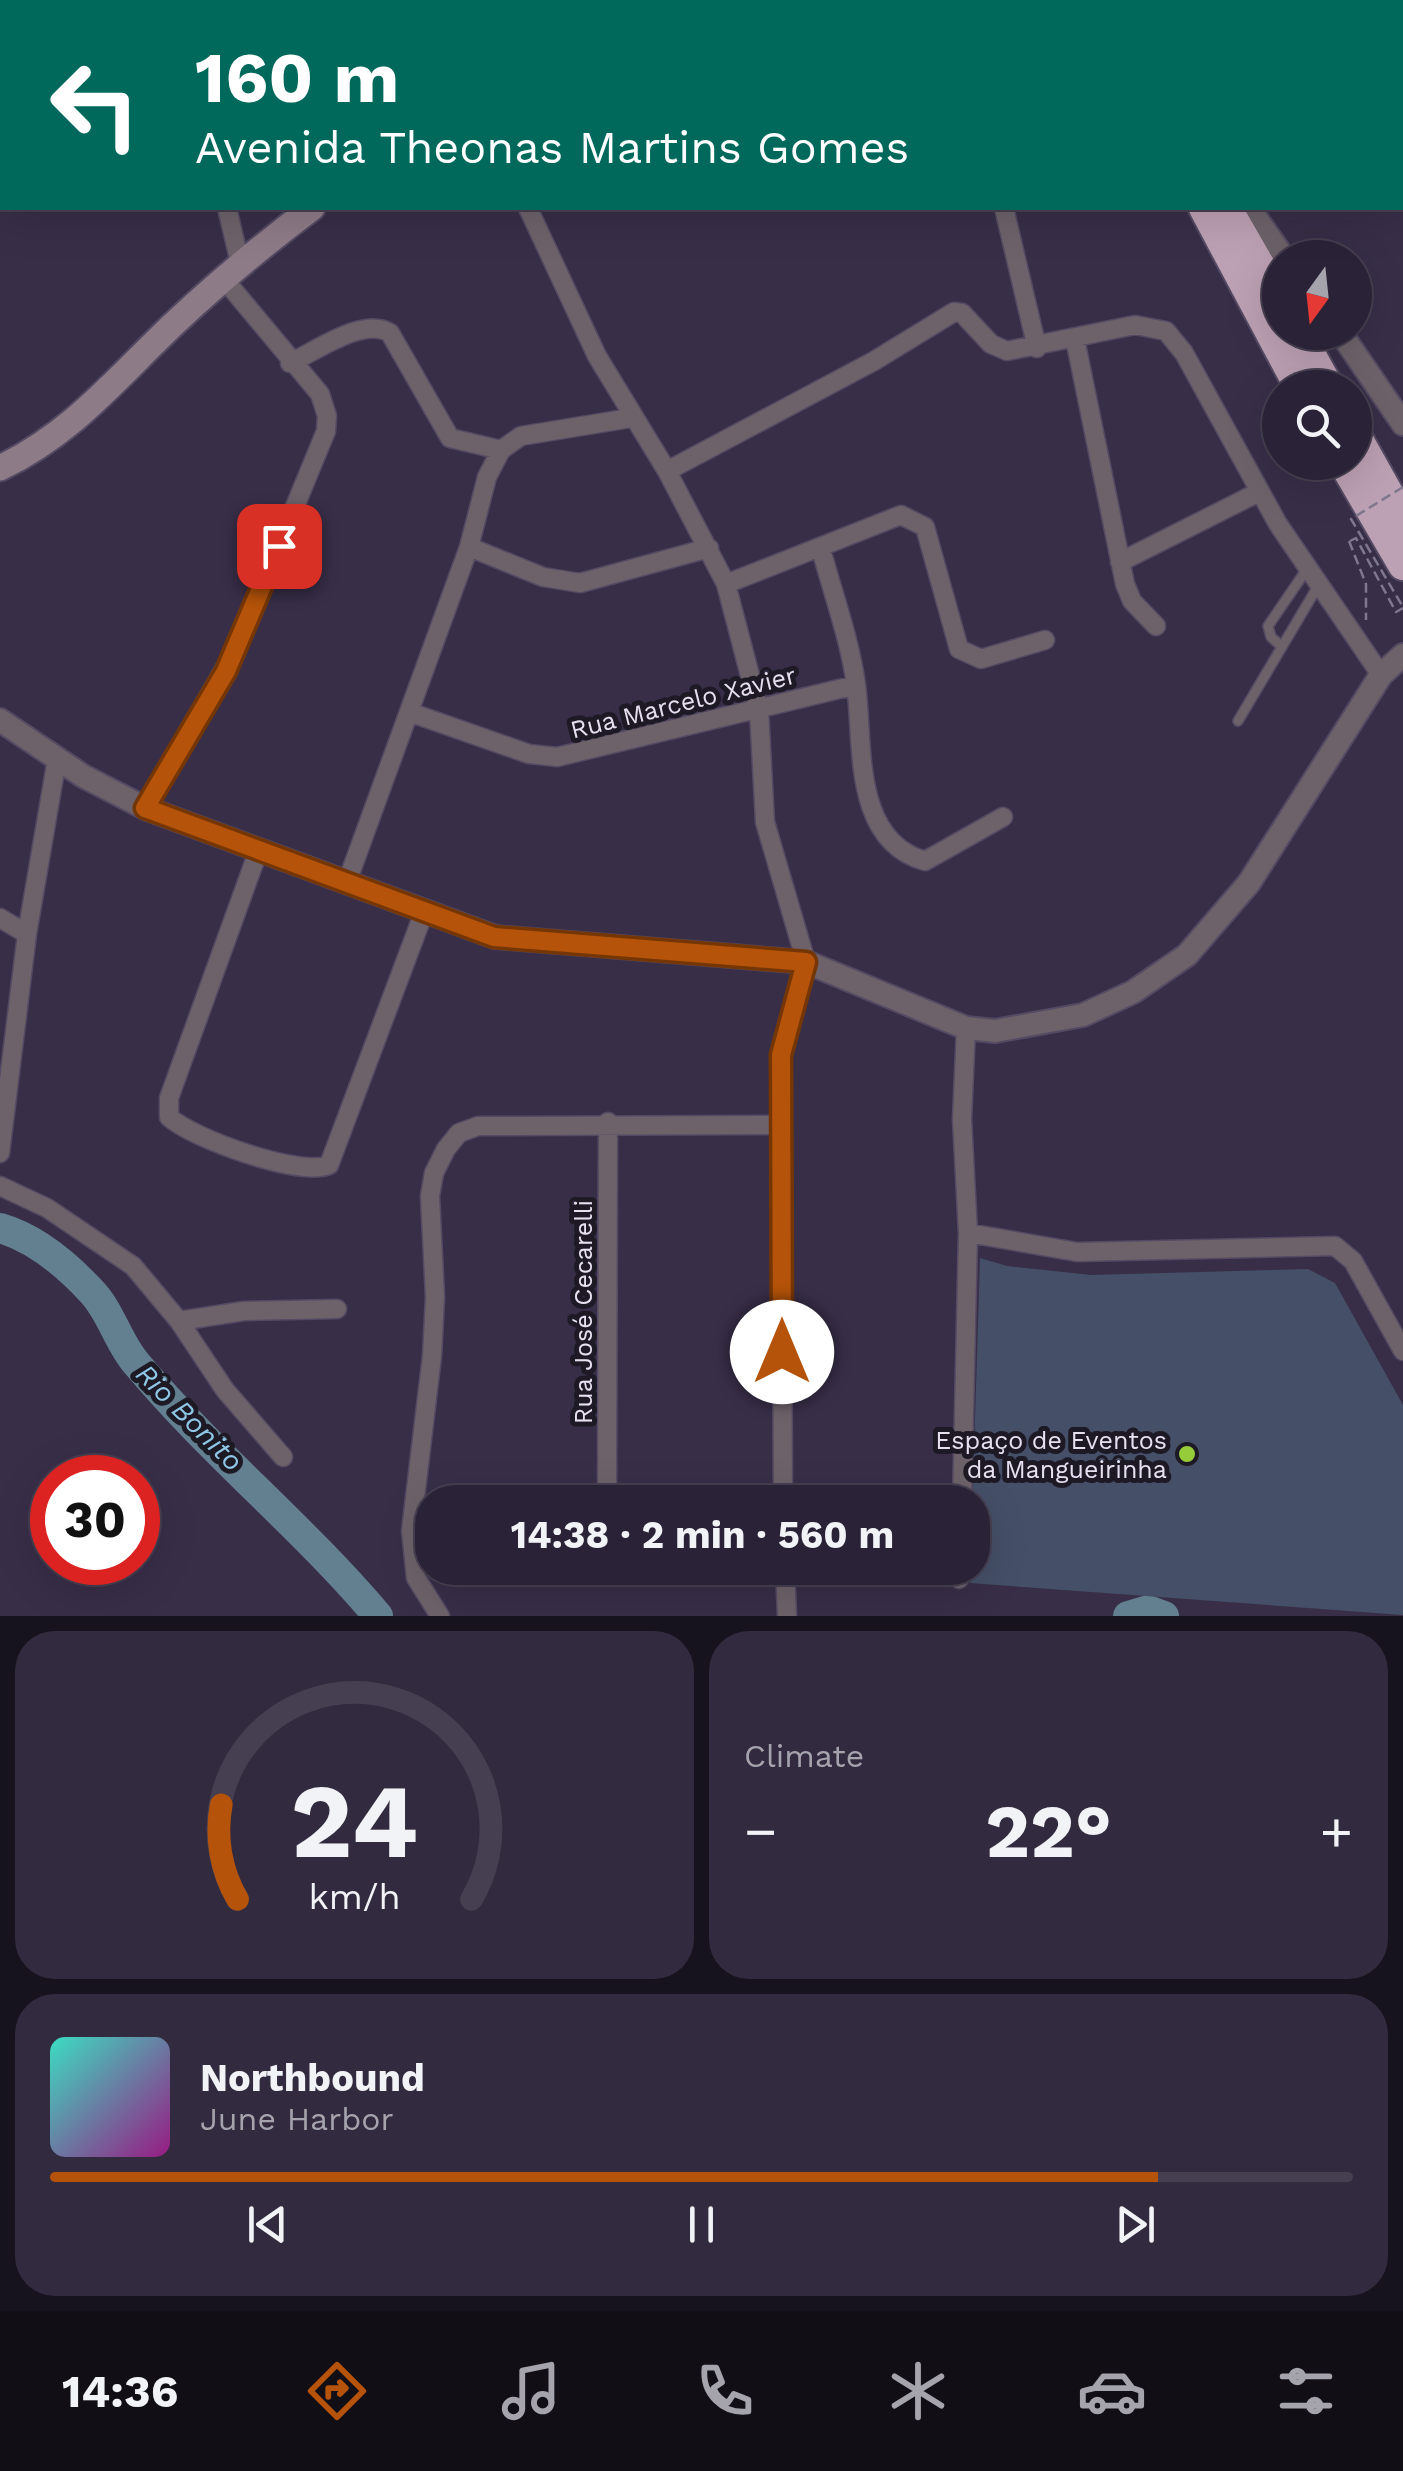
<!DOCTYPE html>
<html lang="en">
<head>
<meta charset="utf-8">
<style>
  body { margin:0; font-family:"Work Sans",sans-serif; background:#322a3e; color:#f1f3f6; height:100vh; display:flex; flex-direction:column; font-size:38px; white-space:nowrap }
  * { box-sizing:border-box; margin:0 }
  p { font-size:32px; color:#a5a4ad }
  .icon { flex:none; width:55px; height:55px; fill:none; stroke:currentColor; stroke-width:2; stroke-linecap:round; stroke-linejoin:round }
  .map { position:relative; height:1616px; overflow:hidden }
  .drawer { display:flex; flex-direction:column; gap:15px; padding:15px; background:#17131e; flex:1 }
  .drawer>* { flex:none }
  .guide { position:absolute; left:0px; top:0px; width:1405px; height:210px; box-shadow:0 10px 40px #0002,0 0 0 2px #463f51; background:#00695c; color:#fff; overflow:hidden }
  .needle { width:65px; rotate:195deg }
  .buttons { position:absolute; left:1262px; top:240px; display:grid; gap:20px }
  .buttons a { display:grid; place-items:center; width:110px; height:110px; border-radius:50%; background:#2a2236; box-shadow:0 10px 40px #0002,0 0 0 2px #463f51; font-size:50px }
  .speed { position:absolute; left:30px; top:1455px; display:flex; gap:20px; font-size:50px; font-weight:700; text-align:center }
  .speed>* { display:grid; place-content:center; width:130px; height:130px; border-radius:50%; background:#2a2236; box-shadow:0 10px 40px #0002,0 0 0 2px #463f51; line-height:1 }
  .speed .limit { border:15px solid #d22; background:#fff; color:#111 }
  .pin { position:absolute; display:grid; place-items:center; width:85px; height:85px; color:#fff; margin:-42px; border-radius:20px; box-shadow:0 5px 15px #0006 }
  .me { position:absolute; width:110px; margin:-55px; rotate:0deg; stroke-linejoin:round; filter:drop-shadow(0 0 8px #0008) }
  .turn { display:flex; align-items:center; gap:35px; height:210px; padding:0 30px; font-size:45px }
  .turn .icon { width:130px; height:130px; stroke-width:2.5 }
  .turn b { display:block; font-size:70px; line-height:85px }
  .big { font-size:75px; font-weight:700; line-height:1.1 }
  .drawer .tile { flex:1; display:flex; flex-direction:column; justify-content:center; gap:15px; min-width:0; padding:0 35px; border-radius:40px; background:#322a3e }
  .drawer .dial { align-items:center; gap:0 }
  .dial svg { height:260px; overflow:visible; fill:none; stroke:#463f51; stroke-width:7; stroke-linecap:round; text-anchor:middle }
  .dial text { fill:#f1f3f6; stroke:none }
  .song { display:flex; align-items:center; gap:30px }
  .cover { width:120px; height:120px; border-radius:15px; background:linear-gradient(135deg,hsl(170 70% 55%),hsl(310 70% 35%)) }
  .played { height:10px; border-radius:5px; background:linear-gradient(90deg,#b45309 85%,#463f51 85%) }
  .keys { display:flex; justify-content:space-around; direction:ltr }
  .heat { display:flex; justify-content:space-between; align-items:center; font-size:55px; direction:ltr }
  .drawer .tiles { flex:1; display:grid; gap:15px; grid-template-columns:1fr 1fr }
  .tile:last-child { grid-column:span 2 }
  .trip { position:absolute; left:415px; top:1485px; width:575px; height:100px; border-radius:40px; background:#2a2236; box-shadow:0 10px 40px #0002,0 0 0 2px #463f51; font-weight:700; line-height:100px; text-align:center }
  .dock { display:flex; height:160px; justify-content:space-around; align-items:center; background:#110e16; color:#a5a4ad }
  .dock .icon { width:70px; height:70px }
  .dock .selected { color:#b45309 }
  .dock b { font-size:45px; color:#f1f3f6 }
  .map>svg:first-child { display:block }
</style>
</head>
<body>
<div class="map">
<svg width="1403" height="1616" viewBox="0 0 1403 1616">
  <rect width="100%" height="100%" fill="#382e48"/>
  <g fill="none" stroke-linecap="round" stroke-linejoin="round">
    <!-- river -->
    <path stroke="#638091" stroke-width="30" d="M0 1228C35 1238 67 1265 92 1292 111 1312 118 1342 136 1363 211 1453 303 1527 378 1616
      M1128 1616 1148 1610 1164 1616"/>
  </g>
  <!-- building -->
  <path fill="#454f67" d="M980 1258 1007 1266 1091 1275 1308 1269 1335 1283 1403 1405V1615L970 1583Z"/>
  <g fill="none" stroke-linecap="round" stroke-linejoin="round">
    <!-- service casing -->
    <g stroke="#544a63" stroke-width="12">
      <path id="service" d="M1280 645 1271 637 1268 626 1307 569
        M1238 721 1318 586"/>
    </g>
    <!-- minor casing -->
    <g stroke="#544a63" stroke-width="21">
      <path id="minor" d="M367 0 368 2
        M511 0 512 2
        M243 2 246 0
        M227 208 240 263
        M528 208 597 356 667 471 726 584 759 710 765 822 806 962 781 1055 783 1502
        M1004 208 1037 348
        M1075 339 1125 584 1132 601 1156 626
        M290 363C316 351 364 316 390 333L450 438 501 450
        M667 471 874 361 954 312 962 313 991 344 1007 351 1135 325 1166 331 1184 353 1278 524 1381 675
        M469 547 543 577 580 583 709 548
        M821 549C833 594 850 640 856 685 864 742 851 840 925 861L1003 817
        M1120 562 1259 492
        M726 584 901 515 925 527 959 649 981 659 1045 640
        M409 712 529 754 557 757 856 685
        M145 808 238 645 326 431 327 416 320 394 224 279
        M259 849 169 1098V1117C193 1139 300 1177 329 1165L424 912
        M347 882 469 547 487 477 501 450 521 436 631 418
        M0 918 27 934
        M966 1028 962 1119 968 1233 1077 1252 1335 1246 1353 1261 1403 1351
        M0 1153 27 934 57 759
        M0 1186 47 1208 133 1266 179 1321 225 1390 283 1457
        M179 1321 244 1311 337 1309
        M607 1502 608 1122
        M962 1502 968 1233
        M785 1568 787 1616
        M959 1579 960 1568
        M440 1616 416 1578 411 1531 432 1356 435 1297 430 1196 434 1173 446 1149 459 1133 478 1126 780 1125"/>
    </g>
    <!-- tertiary casing -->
    <g stroke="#544a63" stroke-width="26">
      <path id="tertiary" d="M1256 218 1284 258
        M1340 332 1403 424
        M0 720 83 776 145 808 495 937 806 962 966 1028 995 1031 1083 1015 1133 992 1187 955 1249 883 1381 675 1403 655"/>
    </g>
    <!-- secondary casing -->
    <g stroke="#544a63" stroke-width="29">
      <path id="secondary" d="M1353 0 1355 2
        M566 2 568 0
        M1402 21H1403
        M1402 88 1403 89
        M0 468C62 438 101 396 149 348 200 297 255 251 312 208"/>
    </g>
    <!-- motorway casing -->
    <g stroke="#544a63" stroke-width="34">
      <path id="motorway" d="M985 0 989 2
        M1055 0 1057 2
        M1081 0 1083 2
        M1130 0 1131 2
        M1204 208 1300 388
        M1234 221 1280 301
        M1298 332 1329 388
        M1355 434 1403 520
        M1343 462 1403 565"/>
    </g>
    <!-- path -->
    <path stroke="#7f778d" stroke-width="2.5" stroke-dasharray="10 5" stroke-linecap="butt" d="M1349 541 1366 584V620
      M1350 541 1356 538 1396 612 1403 608"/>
    <!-- service -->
    <use href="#service" stroke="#6d626a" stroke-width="9"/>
    <!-- minor -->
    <use href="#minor" stroke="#6d626a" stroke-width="18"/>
    <!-- tertiary -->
    <use href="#tertiary" stroke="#6d626a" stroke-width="22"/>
    <!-- secondary -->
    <use href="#secondary" stroke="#8d7b87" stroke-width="25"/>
    <!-- motorway -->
    <use href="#motorway" stroke="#bca0b3" stroke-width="30"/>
    <!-- path-bridge -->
    <path stroke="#7f778d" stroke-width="2.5" stroke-dasharray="10 5" stroke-linecap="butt" d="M1403 487 1351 519 1403 607"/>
  </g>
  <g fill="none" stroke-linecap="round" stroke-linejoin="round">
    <!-- route casing -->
    <g stroke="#753606" stroke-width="25">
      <path id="route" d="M279 546 226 671 145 808 494 937 806 962 781 1055 782 1352"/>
    </g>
    <!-- route -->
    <use href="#route" stroke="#b45309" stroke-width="18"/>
  </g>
  <!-- markers -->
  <circle fill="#96cc39" stroke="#1d1925" stroke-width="4" cx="1187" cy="1454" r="10"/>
  <g text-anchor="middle" stroke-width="10" stroke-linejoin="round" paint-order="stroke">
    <!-- street labels -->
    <g font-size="25" fill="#e6e0f1" stroke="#1d1925">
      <text transform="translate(683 702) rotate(-14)" y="9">Rua Marcelo Xavier</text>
      <text transform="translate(583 1312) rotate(-90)" y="9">Rua José Cecarelli</text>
    </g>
    <!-- poi labels -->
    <g font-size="25" fill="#e6e0f1" stroke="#1d1925" text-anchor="end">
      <text x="1167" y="1449">Espaço de Eventos<tspan x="1167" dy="29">da Mangueirinha</tspan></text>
    </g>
    <!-- water labels -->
    <g font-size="28" font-style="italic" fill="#8fc7e6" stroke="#1d1925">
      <text transform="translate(190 1417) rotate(45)" y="10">Rio Bonito</text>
    </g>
  </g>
</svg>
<div class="buttons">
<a><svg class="needle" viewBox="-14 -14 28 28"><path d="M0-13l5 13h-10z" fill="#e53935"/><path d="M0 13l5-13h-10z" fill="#a5a4ad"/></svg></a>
<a><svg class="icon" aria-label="search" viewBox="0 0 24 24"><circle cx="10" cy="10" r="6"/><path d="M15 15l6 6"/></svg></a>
</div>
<div class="speed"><div class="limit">30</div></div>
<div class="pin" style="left:279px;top:546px;background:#d93025"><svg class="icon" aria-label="arrive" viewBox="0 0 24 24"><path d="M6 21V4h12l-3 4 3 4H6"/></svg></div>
<svg class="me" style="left:782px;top:1352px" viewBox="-20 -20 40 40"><circle r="19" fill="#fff"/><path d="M0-13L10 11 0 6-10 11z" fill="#b45309"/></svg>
<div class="trip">14:38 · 2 min · 560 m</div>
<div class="guide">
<div class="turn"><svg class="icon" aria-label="left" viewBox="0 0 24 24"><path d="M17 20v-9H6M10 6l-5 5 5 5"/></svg><div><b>160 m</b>Avenida Theonas Martins Gomes</div></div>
</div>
</div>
<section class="drawer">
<div class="tiles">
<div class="tile dial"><svg viewBox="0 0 100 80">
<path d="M14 69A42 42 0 1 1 86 69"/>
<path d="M14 69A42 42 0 0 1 9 40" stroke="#b45309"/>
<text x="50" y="56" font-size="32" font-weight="700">24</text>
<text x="50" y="72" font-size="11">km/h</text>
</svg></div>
<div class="tile"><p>Climate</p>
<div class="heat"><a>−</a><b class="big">22°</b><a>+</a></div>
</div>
<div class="tile">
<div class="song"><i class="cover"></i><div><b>Northbound</b><p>June Harbor</p></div></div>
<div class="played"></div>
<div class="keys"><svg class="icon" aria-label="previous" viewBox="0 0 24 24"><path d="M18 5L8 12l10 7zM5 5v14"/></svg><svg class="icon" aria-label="pause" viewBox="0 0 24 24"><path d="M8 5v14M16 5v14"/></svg><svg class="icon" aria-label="next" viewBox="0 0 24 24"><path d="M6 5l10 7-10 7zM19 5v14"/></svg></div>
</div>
</div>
</section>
<nav class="dock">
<b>14:36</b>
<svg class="icon selected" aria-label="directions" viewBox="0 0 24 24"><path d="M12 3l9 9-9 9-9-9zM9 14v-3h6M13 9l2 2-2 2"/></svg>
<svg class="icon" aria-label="music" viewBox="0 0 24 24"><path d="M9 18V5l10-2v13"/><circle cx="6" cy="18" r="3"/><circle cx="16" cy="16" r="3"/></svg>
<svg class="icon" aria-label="phone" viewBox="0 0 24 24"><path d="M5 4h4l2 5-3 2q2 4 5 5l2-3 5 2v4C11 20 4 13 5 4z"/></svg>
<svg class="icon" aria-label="climate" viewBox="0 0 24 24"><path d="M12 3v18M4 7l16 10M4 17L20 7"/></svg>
<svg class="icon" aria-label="car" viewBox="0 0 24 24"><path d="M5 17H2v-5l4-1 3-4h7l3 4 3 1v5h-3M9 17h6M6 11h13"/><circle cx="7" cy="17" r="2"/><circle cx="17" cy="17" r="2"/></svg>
<svg class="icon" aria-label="filters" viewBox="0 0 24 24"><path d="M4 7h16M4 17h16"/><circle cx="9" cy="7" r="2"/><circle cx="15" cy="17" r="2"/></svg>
</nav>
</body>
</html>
